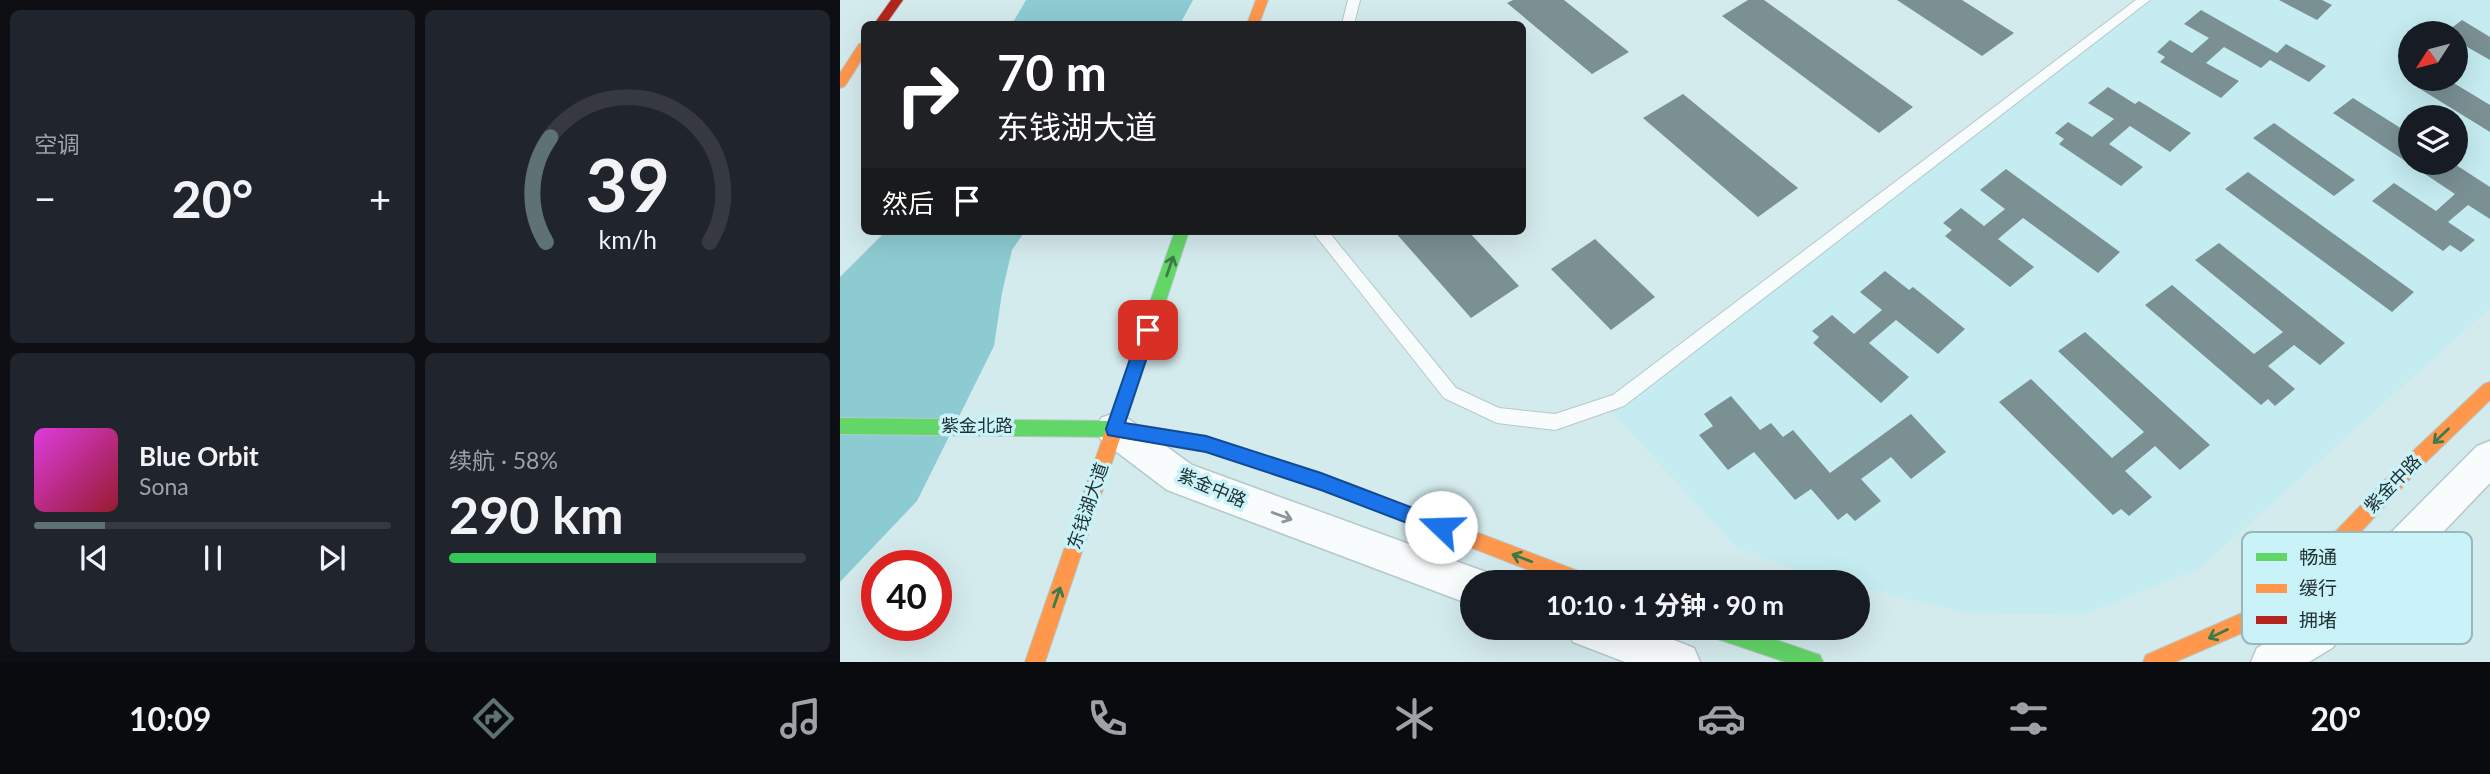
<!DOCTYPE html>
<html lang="zh">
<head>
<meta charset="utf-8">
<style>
  body { margin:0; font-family:Lato,"Noto Sans SC",sans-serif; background:#20242c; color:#f1f3f6; height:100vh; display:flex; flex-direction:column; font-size:26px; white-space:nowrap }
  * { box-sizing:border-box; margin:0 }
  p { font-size:23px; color:#9ea1a6 }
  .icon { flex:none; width:38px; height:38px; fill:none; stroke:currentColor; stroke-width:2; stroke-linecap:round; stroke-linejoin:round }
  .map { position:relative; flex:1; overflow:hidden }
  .side { display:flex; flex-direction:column; gap:10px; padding:10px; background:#0d0f14; width:840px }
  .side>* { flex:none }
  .hud { position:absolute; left:21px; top:21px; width:665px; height:214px; border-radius:10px; box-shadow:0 7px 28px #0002; background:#202124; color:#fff; overflow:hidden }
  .needle { width:46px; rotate:234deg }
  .fabs { position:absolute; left:1558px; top:21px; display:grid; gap:14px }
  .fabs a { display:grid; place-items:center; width:70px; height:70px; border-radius:50%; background:#171b24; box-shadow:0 7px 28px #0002; font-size:35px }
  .speed { position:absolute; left:21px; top:550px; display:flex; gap:14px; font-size:35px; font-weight:700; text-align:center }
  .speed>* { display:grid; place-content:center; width:91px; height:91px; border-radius:50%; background:#171b24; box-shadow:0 7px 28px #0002; line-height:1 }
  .speed .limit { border:10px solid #d22; background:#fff; color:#111 }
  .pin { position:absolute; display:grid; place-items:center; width:60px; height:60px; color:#fff; margin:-30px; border-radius:14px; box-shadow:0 4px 10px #0006 }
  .me { position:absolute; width:77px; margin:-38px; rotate:291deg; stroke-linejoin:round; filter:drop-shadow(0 0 5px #0008) }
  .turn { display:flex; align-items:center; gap:24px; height:147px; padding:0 21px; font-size:32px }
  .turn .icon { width:91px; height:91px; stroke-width:2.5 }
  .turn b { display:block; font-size:49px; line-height:60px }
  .then { display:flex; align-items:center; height:66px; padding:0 21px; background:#0003; gap:14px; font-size:26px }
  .big { font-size:52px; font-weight:700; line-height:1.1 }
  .side .widget { flex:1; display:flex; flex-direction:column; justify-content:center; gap:10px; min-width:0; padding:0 24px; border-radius:10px; background:#20242c }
  .side .dial { align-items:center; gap:0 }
  .dial svg { height:182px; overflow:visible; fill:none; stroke:#363941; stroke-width:7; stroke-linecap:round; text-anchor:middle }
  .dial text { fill:#f1f3f6; stroke:none }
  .song { display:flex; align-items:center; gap:21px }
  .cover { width:84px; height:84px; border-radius:10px; background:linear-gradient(135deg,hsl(300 70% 55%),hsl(350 70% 35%)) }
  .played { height:7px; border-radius:4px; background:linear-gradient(90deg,#5e7173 20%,#363941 20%) }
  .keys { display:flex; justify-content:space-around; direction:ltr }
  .heat { display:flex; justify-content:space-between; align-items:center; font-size:38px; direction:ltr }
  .charge { height:10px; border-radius:5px; background:linear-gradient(90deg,#34c759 58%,#363941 0) }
  .side .tiles { flex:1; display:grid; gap:10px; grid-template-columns:repeat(2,1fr) }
  .trip { position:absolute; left:620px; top:570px; width:410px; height:70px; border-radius:35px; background:#171b24; box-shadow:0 7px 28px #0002; font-weight:700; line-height:70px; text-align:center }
  .menu { display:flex; height:112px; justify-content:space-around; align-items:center; background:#090b0e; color:#9ea1a6 }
  .menu .icon { width:49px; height:49px }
  .menu .on { color:#5e7173 }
  .menu b { font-size:32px; color:#f1f3f6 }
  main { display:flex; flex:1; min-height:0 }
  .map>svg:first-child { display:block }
</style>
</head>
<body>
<main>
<section class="side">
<div class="tiles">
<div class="widget"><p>空调</p>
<div class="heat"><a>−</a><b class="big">20°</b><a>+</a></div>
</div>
<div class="widget dial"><svg viewBox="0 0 100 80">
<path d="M14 69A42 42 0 1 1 86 69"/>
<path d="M14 69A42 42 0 0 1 16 23" stroke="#5e7173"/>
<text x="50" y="56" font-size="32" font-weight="700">39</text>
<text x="50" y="72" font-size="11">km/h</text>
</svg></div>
<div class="widget">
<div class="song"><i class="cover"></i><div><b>Blue Orbit</b><p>Sona</p></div></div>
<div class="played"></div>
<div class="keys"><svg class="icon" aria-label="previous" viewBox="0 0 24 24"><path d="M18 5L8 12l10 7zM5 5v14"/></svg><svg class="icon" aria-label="pause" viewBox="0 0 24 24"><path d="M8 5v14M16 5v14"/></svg><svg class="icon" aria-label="next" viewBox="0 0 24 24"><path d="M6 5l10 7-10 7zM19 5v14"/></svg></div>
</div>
<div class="widget"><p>续航 · 58%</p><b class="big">290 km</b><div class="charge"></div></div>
</div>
</section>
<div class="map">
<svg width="1650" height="662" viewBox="0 0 1650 662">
  <rect width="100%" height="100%" fill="#d4ebee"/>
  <!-- built -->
  <path fill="#c5ecf1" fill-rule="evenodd" d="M1298 0H1650V308L1359 569 1243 615 1127 613 1017 587V583L990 581 898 549 767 407ZM1570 33H1615V79H1570ZM1570 117H1615V163H1570Z"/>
  <!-- water -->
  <path fill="#8dcbd2" d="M186 0H353L340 24H172Z
    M46 231H185L172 250 162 293 154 346 77 501 0 582V277Z"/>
  <!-- building -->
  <path fill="#7a9093" d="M673 0H724L789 52 752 74 667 3Z
    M908 0H924L1073 107 1039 133 882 16Z
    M1057 0H1122L1174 33 1142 56Z
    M1439 0H1482L1492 5 1477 20Z
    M1361 10 1437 53 1446 44 1486 66 1469 82 1430 60 1421 68 1384 47 1366 63 1399 81 1381 98 1320 62 1325 57 1317 52 1330 40 1352 53 1369 38 1344 24Z
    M1622 20 1650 37V60L1615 40V33H1605Z
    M1588 79H1607L1650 105V132L1577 87Z
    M1268 87 1295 104 1299 101 1351 133 1330 152 1290 126 1269 144 1303 167 1281 186 1219 144 1224 139 1215 133 1228 122 1252 137 1274 119 1248 103Z
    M843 94 958 188 918 217 803 118Z
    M1513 98 1570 134V163H1613L1650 187V219L1628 205 1608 222 1635 240 1621 252 1610 245 1603 251 1532 201 1554 183 1596 211 1615 194 1493 113Z
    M1434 123 1515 180 1494 196 1413 138Z
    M1166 169 1280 252 1258 273 1183 218 1158 239 1194 267 1170 287 1105 236 1112 230 1103 223 1121 208 1144 226 1165 209 1140 190Z
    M1408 172 1574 292 1552 312 1385 189Z
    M554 231H628L679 286 631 318Z
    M755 239 815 297 771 330 711 269Z
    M1379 243 1505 343 1480 365 1454 345 1428 366 1455 389 1435 406 1428 399 1421 405 1305 305 1332 285 1414 354 1443 332 1355 260Z
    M1045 271 1069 290 1073 287 1125 329 1098 354 1056 320 1029 343 1069 377 1041 403 973 343 979 337 972 331 992 315 1014 334 1042 310 1020 292Z
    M1245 332 1370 445 1340 470 1315 446 1285 471 1312 497 1289 516 1281 509 1273 515 1159 402 1191 379 1272 458 1304 432 1218 351Z
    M891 396 920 430 931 423 943 437 953 430 990 473 1071 414 1106 452 1071 479 1051 457 1021 479 1041 501 1015 521 1007 513 998 520 971 489 955 500 914 452 888 470 859 435 873 426 864 414Z"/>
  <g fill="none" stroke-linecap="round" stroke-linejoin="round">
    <!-- lane casing -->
    <g stroke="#b6c8ca" stroke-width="2">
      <path id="lane" d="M508 0H520L514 24H502Z
        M1296 0H1310L784 406 715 430 657 423 604 398 472 231H488L616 388 659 408 715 414 773 395Z"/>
    </g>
    <!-- street casing -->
    <g stroke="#b6c8ca" stroke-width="3">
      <path id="street" d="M274 413 287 418 352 465 632 567 646 572 650 583H632V605L327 490 261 440 256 429 261 418Z
        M1650 441V483L1492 648 1469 662H1411L1417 648 1464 620 1637 446Z
        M727 628H803L854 648 860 662H785L733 642Z"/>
    </g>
    <!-- fast casing -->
    <g stroke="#b6c8ca" stroke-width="2">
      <path id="fast" d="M335 231H349L321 316 319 321H307L305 316Z
        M0 418 274 421 366 436 505 482 511 484 514 490 511 496 505 498 366 452 274 437 0 434Z
        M864 628H902L980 655 983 662H945L866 635Z"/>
    </g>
    <!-- slow casing -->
    <g stroke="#b6c8ca" stroke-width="2">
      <path id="slow" d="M416 0H428L419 24H407Z
        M24 43V56L5 86 0 88V73L19 44Z
        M313 309 319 311 321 316 205 662H185L305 316 307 311Z
        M1650 382V400L1583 465 1464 593 1423 624 1335 662H1303L1306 655 1409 610 1450 579 1571 453 1644 384Z
        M505 482 746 574 752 577 755 583H722L499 496 496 490 499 484Z"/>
    </g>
    <!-- jam casing -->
    <g stroke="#b6c8ca" stroke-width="2">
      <path id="jam" d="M51 0H63L46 24H34Z"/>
    </g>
    <!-- lane -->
    <use href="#lane" fill="#f9fcfc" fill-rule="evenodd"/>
    <!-- street -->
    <use href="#street" fill="#f9fcfc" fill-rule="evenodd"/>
    <!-- fast -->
    <use href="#fast" fill="#63d668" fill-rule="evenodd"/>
    <!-- slow -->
    <use href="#slow" fill="#ff974d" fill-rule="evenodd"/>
    <!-- jam -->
    <use href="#jam" fill="#b3261e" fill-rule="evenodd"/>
  </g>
  <!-- one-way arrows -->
  <defs><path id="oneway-shaft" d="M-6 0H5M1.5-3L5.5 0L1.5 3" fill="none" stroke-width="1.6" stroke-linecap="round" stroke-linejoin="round" transform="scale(1.75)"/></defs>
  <g stroke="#3e7a4a">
    <use href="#oneway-shaft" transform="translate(330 266) rotate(-71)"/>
    <use href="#oneway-shaft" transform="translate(1601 436) rotate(136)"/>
    <use href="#oneway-shaft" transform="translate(682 558) rotate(-159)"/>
    <use href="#oneway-shaft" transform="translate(217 597) rotate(-71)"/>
    <use href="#oneway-shaft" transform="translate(1378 634) rotate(155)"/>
  </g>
  <use stroke="#8c9696" href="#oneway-shaft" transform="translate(442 516) rotate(20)"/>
  <!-- route -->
  <path fill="#1a73e8" stroke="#114b97" stroke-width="2" d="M308 323 314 325 316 330 285 423 366 436 481 473 607 521 610 527 607 534 601 536 481 490 366 452 268 435 266 429 300 330 303 325Z"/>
  <g text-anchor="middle" stroke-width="7" stroke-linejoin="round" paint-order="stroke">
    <!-- street labels -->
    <g font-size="18" fill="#1f2f31" stroke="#c9f3f8">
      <text x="137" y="432">紫金北路</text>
      <text transform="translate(1553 484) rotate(-46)" y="6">紫金中路</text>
      <text transform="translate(372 488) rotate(23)" y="6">紫金中路</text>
      <text transform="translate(248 506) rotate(-71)" y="6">东钱湖大道</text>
    </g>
  </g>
  <!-- legend -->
  <rect x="1402" y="532" width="230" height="112" rx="10" fill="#c9f3f8" stroke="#96b8bc" stroke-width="2"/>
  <rect x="1416" y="553" width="31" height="8" fill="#63d668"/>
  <rect x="1416" y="584" width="31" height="9" fill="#ff974d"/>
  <rect x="1416" y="616" width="31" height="8" fill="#b3261e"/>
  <g font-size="19" fill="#1f2f31">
    <text x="1459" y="564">畅通</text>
    <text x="1459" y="595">缓行</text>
    <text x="1459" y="627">拥堵</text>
  </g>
</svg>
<div class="fabs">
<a><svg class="needle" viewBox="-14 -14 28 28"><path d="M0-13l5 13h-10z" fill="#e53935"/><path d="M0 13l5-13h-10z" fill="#9ea1a6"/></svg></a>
<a><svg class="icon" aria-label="layers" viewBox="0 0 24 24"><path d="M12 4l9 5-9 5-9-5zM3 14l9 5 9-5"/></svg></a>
</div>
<div class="speed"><div class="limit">40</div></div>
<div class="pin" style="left:308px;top:330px;background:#d93025"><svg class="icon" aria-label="arrive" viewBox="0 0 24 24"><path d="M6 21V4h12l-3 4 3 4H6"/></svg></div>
<svg class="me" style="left:601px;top:527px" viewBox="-20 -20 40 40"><circle r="19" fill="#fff"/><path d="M0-13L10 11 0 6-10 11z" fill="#1a73e8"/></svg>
<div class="trip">10:10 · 1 分钟 · 90 m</div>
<div class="hud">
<div class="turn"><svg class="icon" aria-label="right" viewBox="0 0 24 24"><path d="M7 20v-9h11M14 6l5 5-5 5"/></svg><div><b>70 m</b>东钱湖大道</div></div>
<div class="then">然后<svg class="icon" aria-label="arrive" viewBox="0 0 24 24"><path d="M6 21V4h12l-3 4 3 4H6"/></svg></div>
</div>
</div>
</main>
<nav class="menu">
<b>10:09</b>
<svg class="icon on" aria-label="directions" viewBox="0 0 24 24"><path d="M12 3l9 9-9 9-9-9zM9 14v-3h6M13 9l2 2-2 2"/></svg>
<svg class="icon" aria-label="music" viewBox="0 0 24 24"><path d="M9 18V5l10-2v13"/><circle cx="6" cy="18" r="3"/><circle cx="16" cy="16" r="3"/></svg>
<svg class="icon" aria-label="phone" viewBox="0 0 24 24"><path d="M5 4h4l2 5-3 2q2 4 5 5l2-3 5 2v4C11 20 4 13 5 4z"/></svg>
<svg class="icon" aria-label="climate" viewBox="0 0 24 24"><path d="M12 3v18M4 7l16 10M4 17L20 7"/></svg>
<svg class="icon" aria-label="car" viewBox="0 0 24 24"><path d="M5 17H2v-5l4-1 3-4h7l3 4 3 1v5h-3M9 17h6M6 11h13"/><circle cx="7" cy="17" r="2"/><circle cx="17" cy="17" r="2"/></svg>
<svg class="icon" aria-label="filters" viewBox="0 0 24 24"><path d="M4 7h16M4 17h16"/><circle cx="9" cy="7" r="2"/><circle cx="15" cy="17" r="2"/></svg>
<b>20°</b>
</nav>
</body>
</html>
